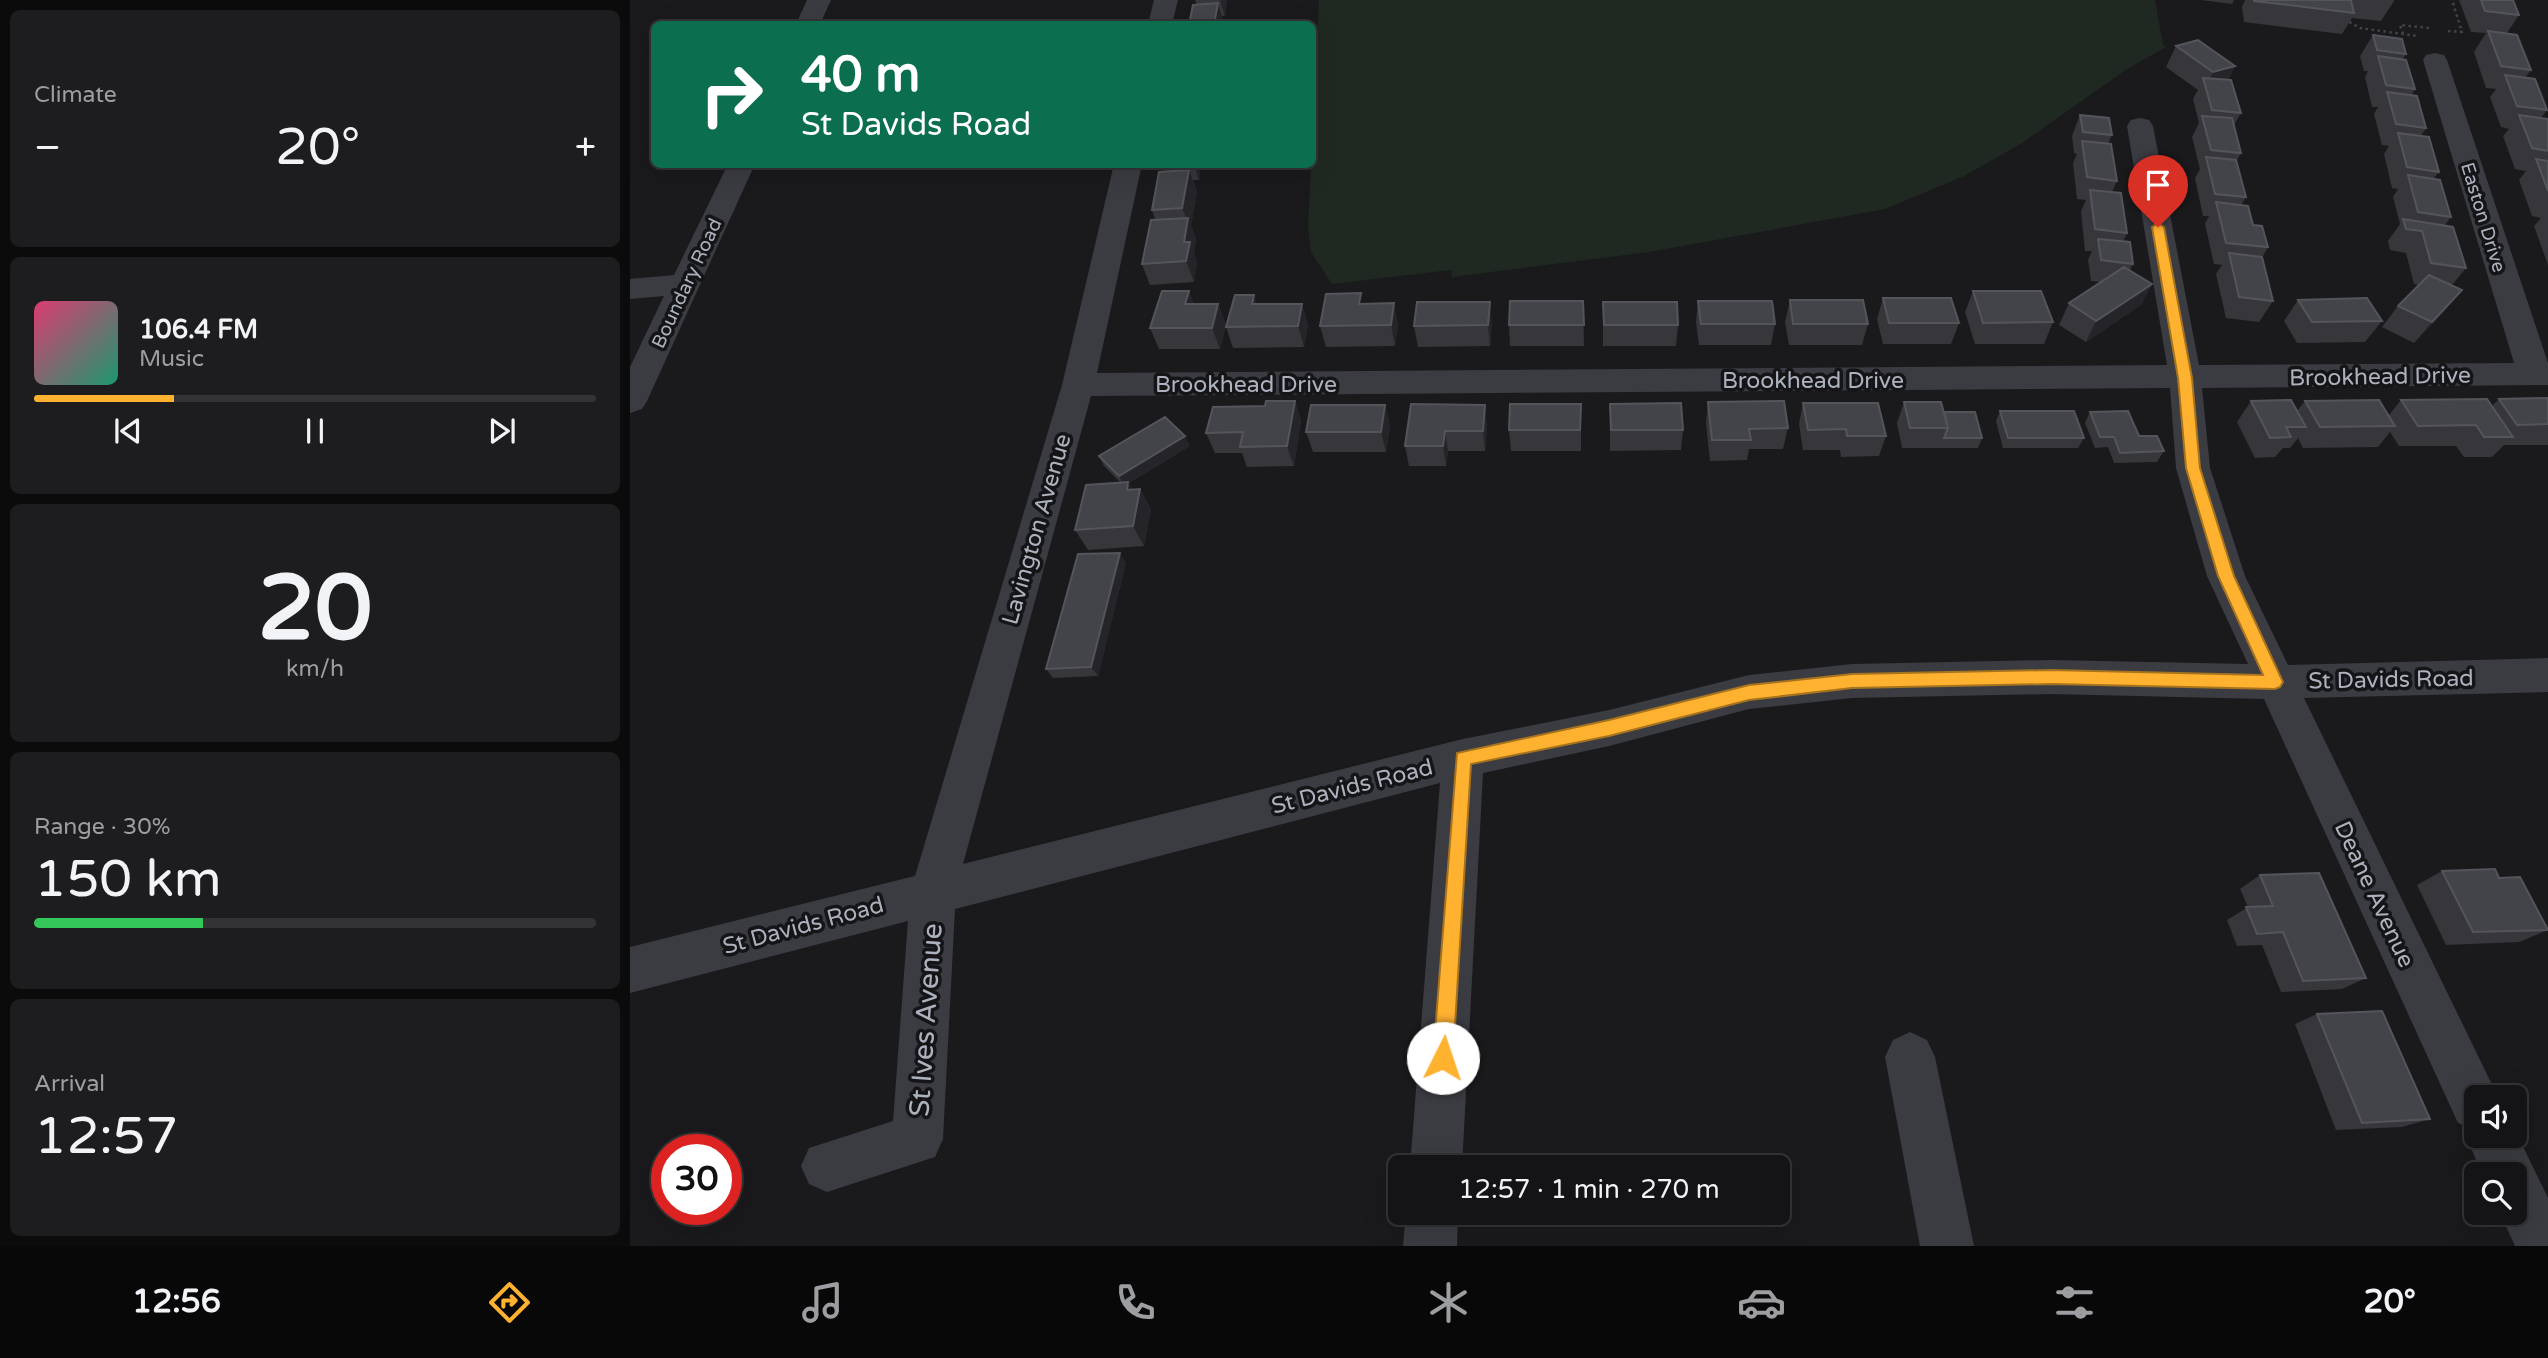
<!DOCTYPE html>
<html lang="en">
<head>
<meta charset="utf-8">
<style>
  body { margin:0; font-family:"Varela Round",sans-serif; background:#1d1d1f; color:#f1f3f6; height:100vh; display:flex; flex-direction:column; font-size:26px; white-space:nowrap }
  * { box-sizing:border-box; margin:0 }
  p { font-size:23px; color:#9d9ea1 }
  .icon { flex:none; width:38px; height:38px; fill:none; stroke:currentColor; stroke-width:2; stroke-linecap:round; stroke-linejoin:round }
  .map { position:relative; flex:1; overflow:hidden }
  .details { display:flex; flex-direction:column; gap:10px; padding:10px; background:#0b0b0c; width:630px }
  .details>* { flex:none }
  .top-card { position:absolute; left:21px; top:21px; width:665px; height:147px; border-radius:10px; box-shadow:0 7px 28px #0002,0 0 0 2px #333335; background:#0b6e4f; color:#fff; overflow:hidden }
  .controls { position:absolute; left:1834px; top:1085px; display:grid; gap:14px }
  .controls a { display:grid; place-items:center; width:63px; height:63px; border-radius:10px; background:#141416; box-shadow:0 7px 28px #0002,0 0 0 2px #333335; font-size:35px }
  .speed { position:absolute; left:21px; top:1134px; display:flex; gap:14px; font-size:35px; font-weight:700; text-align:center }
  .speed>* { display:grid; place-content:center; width:91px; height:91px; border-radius:50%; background:#141416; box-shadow:0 7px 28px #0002,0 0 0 2px #333335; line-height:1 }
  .speed .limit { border:10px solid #d22; background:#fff; color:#111 }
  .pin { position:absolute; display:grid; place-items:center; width:60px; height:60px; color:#fff; margin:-72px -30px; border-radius:50% 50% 50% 0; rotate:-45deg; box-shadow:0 0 7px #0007 }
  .pin .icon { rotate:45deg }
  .me { position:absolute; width:77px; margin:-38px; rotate:4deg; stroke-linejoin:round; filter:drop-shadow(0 0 5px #0008) }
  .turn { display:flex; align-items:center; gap:24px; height:147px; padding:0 35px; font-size:32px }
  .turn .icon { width:91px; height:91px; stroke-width:2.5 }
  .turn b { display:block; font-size:49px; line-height:60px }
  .big { font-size:52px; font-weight:600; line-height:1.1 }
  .details .widget { flex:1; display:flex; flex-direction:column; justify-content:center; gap:10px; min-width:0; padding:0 24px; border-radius:10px; background:#1d1d1f }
  .details .dial { align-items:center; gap:0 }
  .dial b { font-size:91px; line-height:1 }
  .song { display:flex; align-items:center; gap:21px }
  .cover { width:84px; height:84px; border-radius:10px; background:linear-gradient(135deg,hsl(340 70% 55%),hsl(160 70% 35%)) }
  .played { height:7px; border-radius:4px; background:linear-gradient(90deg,#ffb130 25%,#333335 25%) }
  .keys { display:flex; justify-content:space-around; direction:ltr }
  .heat { display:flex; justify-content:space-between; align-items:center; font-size:38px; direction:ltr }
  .charge { height:10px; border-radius:5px; background:linear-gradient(90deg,#34c759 30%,#333335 0) }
  .trip { position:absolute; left:758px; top:1155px; width:402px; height:70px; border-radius:10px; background:#141416; box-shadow:0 7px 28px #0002,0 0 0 2px #333335; font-weight:600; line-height:70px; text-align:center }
  .tab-bar { display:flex; height:112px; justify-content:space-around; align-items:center; background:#080809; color:#9d9ea1 }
  .tab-bar .icon { width:49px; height:49px }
  .tab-bar .on { color:#ffb130 }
  .tab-bar b { font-size:32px; color:#f1f3f6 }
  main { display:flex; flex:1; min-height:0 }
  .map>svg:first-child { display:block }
</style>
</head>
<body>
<main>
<section class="details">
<div class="widget"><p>Climate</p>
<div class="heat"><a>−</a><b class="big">20°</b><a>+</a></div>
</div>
<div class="widget">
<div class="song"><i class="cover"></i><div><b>106.4 FM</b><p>Music</p></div></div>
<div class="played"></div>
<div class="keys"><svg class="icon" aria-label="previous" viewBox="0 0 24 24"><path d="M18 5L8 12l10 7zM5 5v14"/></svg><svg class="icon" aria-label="pause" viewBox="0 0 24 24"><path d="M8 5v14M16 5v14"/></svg><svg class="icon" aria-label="next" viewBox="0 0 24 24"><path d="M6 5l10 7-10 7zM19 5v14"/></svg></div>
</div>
<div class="widget dial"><b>20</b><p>km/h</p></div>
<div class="widget"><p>Range · 30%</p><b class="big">150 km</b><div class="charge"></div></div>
<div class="widget"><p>Arrival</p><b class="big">12:57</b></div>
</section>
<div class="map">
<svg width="1918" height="1246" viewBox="0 0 1918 1246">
  <rect width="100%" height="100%" fill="#1a1a1d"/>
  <!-- green -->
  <path fill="#202921" d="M689 0H1525L1533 45 1536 47 1497 69 1392 143 1364 159 1334 176 1255 209 1019 252 822 277 821 270 702 284 681 252 678 227Z"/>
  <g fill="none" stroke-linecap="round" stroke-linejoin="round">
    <!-- path -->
    <path stroke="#414449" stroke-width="2.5" stroke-dasharray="2.5 3.5" stroke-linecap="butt" d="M1714 19 1730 28 1787 36
      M1818 31 1832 32 1822 0
      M1773 34 1770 25 1799 28"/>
    <!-- minor -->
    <path fill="#3b3c42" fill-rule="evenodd" d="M177 0H201L190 24H166Z
      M524 0H548L542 24H518Z
      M1805 53 1814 55 1817 60 1918 363V385L1572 388 1580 468 1615 576 1658 665 1918 658V692L1674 698 1868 1097H1846V1136H1885V1130L1918 1198V1246H1885L1870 1213H1885V1174H1852L1836 1136 1839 1127 1828 1123 1634 699 1421 694 1222 698 1119 709 979 746 853 773 832 1167H780L810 783 325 909 313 1139 305 1157 197 1192 179 1184 171 1166 179 1148 263 1121 278 921 0 993V947L285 876 432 385 484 164H512L467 373 1537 365 1497 126 1501 120 1510 118 1519 120 1523 126 1569 365 1884 363 1793 60 1796 55ZM1540 388 1546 468 1577 576 1618 664 1421 660 1222 664 1119 675 979 710 833 739 333 864 461 396Z
      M98 164H125L17 401 12 409 0 413V367L34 296 0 299V279L44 275Z
      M1280 1032 1297 1040 1305 1057 1344 1246H1290L1255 1057 1263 1040Z
      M776 1213H828L827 1246H773Z"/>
  </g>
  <!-- wall -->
  <path fill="#36363b" d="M565 0H597L595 16H591L594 24 567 5Z
    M1571 0H1604L1602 4Z
    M1615 0H1764V1L1751 21 1722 18 1712 34 1614 22 1612 7Z
    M1829 0H1883L1889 15 1877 33 1901 70 1895 78 1917 110 1911 118 1918 119V265L1904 226 1911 218 1902 216 1889 180 1896 171 1885 169 1873 136 1879 129 1871 127 1860 97 1866 89 1856 88 1844 52 1856 33 1841 32Z
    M1743 35 1776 54 1773 59 1785 89 1781 96 1796 128 1791 136 1809 172 1803 179 1821 217 1815 225 1836 268 1822 285 1832 290 1814 311 1784 343 1752 327 1768 306 1788 285 1784 284 1776 253 1760 250 1758 241 1770 224 1763 197 1768 189 1762 188 1754 154 1759 146 1752 145 1744 114 1748 107H1742L1735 77 1738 71H1734L1730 56Z
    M1546 46 1605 66 1598 80 1611 113 1604 125 1611 153 1606 162 1616 197 1611 205 1623 225 1638 247 1632 258 1643 301 1629 322 1596 318 1586 274 1592 265 1584 264 1575 224 1579 216H1573L1565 178 1570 169 1562 137 1569 123 1563 99 1568 90 1536 67Z
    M1450 115 1482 135 1478 144 1487 181 1482 192 1497 233 1493 242 1503 264 1500 270 1522 284 1511 305 1456 342 1429 325 1439 303 1470 282 1461 281 1458 260 1462 251H1455L1451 211 1456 200 1447 199 1443 163 1447 154 1444 153 1442 136Z
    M534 164H571L569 180H563L567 192 561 225 566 239 564 253 567 263 564 282 520 285 512 264 525 219 522 210 536 172Z
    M559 291 564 304H588L596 325 590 349H529L520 328Z
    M1343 291 1423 322 1414 344H1345L1335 312Z
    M1253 298 1329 323 1321 344H1253L1247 319Z
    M1160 300 1238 324 1232 345H1159L1155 322Z
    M1668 300 1752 321 1735 342 1667 343 1654 321Z
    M953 301 954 346H880L879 325Z
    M1068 301 1145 324 1141 345H1069L1066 322Z
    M973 302 1048 325 1046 346H973Z
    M627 304H672L678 325 674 347 603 348 596 327Z
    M733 304 768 324 765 346 696 347 690 326Z
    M862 323 860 346 788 347 784 326Z
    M1918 398V445H1874L1862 457H1834L1826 446H1769L1760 432 1748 447 1673 448 1668 438 1660 448H1653L1645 457 1625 458 1607 422 1621 401 1667 411 1675 401 1759 415 1771 400 1862 406 1869 399Z
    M665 401 671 421 664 466 617 467 612 453H585L576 433Z
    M1078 402 1158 428 1153 449H1119L1117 460 1080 461 1076 423Z
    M1274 402 1314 412 1352 438 1348 448H1272L1267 423Z
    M1173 403 1256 436 1249 456 1211 457 1210 450H1173L1169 424Z
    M781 404 857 425 855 451H818L816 466H779L775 446Z
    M951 404V451H881L879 430Z
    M980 404 1053 430 1051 450 980 451Z
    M755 405 760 426 756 452H683L676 432Z
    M1370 411 1454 438 1448 448H1373L1366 421Z
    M1460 412 1509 436 1534 451 1527 462 1484 463 1478 447 1465 448 1455 423Z
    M560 446 499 483 502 490 510 489 521 509 514 546 458 550 445 530 491 483 474 466 469 456Z
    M496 563 468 676 423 678 416 669Z
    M1812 871 1869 878 1918 930 1889 942 1816 945 1787 885Z
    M1630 875 1736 978 1712 989 1651 992 1632 945 1607 946 1597 920 1618 907 1610 889Z
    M1687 1014 1800 1119 1772 1127 1706 1130 1665 1024Z"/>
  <!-- shaded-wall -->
  <path fill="#252529" d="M590 0H597L595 16Z
    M588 3 594 24H584Z
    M1605 66 1594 88 1576 87 1583 72Z
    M564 164H571L569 180Z
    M559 170 567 192 561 225 566 239 564 253 567 263 564 282 556 261 554 242 558 222 552 208Z
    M1522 284 1511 305 1456 342 1466 321Z
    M1832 290 1814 311 1784 343 1802 322Z
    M559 291 567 312 555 304Z
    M624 295 631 316 622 304Z
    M860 302 862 323 860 346 858 325Z
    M764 303 768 324 765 346 761 325Z
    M588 304 596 325 590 349 582 328Z
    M672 304 678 325 674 347 668 326Z
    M665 401 671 421 664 466 657 446Z
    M755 405 760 426 756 452 751 432Z
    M855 405 857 425 855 451 853 431Z
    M815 431 818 451 816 466 813 446Z
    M555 436 560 446 499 483 508 501 510 489 521 509 514 546 503 526 494 486 489 476Z
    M490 553 496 563 468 676 461 667Z"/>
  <!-- building -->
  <path fill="#434449" stroke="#53555b" stroke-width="2" d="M1624 0H1721L1724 13 1624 1Z
    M1851 0H1883L1889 15 1855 11Z
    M588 3 584 24H559L563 5Z
    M1858 31 1887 35 1901 70 1871 66Z
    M1743 35 1772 39 1776 54 1747 50Z
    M1568 40 1605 66 1583 72 1546 46Z
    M1748 56 1776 60 1785 89 1756 85Z
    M1875 75 1905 79 1917 110 1887 106Z
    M1573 78 1601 80 1611 113 1582 110Z
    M1757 92 1787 96 1796 128 1766 124Z
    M1450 115 1479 118 1482 135 1453 132Z
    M1889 115 1918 119V151L1902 148Z
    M1572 116 1602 118 1611 153 1581 150Z
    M1768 133 1799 137 1809 172 1777 167Z
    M1452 141 1481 144 1487 181 1457 177Z
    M1576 157 1606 160 1616 197 1585 194Z
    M1906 159 1918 161V191Z
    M559 170 552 208 522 210 529 172Z
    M1778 175 1810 180 1821 217 1788 212Z
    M1460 190 1491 193 1497 233 1465 229Z
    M1586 202 1618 206 1623 225 1632 226 1638 247 1596 243Z
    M558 218 554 242H560L556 261 512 264 521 220Z
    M1773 219 1823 227 1836 268 1801 263 1792 231 1776 229Z
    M1468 239 1500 242 1503 264 1471 260Z
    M1599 253 1632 257 1643 301 1609 297Z
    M1494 267 1522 284 1466 321 1439 303Z
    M1799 275 1832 290 1802 322 1768 306Z
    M532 291H559L555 304H588L582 328H520Z
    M1343 291H1411L1423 322 1353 323Z
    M731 293 729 304 764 303 761 325 690 326 696 294Z
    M605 295H624L622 304H672L668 326 596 327Z
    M1253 298H1321L1329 323H1259Z
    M1737 298 1752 321 1682 322 1668 300Z
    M1160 300H1233L1238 324H1163Z
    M880 301H953L954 325H879Z
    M1068 301H1142L1145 324H1071Z
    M787 302H860L858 325 784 326Z
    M973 302H1047L1048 325H974Z
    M1918 398V424L1887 425 1869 399Z
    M1857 399 1883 437H1854L1846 425 1788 426 1771 400Z
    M1661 400 1676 427H1656L1661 437 1640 438 1621 401Z
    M1749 400 1765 426 1690 427 1675 401Z
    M636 401H665L657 446 610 447 613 432 576 433 583 407 635 406Z
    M1154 401 1158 428 1119 429 1121 440H1082L1078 402Z
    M1274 402H1311L1318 428H1280Z
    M1051 403 1053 430H981L980 404Z
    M1173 403H1248L1256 436H1217L1216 429 1178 430Z
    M781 404 855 405 853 431H815L813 446H775Z
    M880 404H951L950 430H879Z
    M681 405H755L751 432H676Z
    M1370 411H1444L1454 438H1378Z
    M1498 411 1509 436H1527L1534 451 1490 453 1484 437H1470L1460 412Z
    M1314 412H1345L1352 438H1314L1318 428Z
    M535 417 555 436 489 476 469 456Z
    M498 482 497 490 510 489 503 526 445 530 456 485Z
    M490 553 461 667 416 669 448 554Z
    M1865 869 1869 878 1890 877 1918 930 1843 932 1812 871Z
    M1689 873 1736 978 1673 981 1653 932 1627 934 1616 907 1643 906 1630 875Z
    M1752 1011 1800 1119 1732 1123 1687 1014Z"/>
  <!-- route -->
  <path fill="#ffb130" stroke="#a6731f" stroke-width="2" d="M1528 223 1534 227 1562 378 1570 468 1604 576 1653 682 1650 687 1645 689 1421 684 1222 688 1119 700 979 736 841 764 823 1058 820 1065 813 1068 806 1065 803 1058 827 753 979 720 1119 685 1222 674 1421 670 1633 675 1588 576 1556 468 1548 378 1522 227Z"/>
  <g text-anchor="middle" stroke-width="7" stroke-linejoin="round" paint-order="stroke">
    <!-- far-street labels -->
    <g font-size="19" fill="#acb2bd" stroke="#151518">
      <text transform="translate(1854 217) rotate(73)" y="7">Easton Drive</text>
      <text transform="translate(56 283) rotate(-65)" y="7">Boundary Road</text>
    </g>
    <!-- street labels -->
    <g font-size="23" fill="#acb2bd" stroke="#151518">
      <text transform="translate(1750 376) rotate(-1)" y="8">Brookhead Drive</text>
      <text x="1183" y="388">Brookhead Drive</text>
      <text x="616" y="392">Brookhead Drive</text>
      <text transform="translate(406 529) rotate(-74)" y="8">Lavington Avenue</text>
      <text transform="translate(1761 679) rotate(-1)" y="8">St Davids Road</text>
      <text transform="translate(722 786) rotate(-14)" y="8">St Davids Road</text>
      <text transform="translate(1745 894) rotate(65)" y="8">Deane Avenue</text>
      <text transform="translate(173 925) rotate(-15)" y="8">St Davids Road</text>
    </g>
    <!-- near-street labels -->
    <g font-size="28" fill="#acb2bd" stroke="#151518">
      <text transform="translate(295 1020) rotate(-86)" y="10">St Ives Avenue</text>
    </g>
  </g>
</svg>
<div class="controls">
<a><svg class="icon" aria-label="sound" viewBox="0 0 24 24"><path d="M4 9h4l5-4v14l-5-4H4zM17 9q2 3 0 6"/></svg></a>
<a><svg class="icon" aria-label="search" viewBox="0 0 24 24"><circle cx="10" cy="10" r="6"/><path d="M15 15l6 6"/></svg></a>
</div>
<div class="speed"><div class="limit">30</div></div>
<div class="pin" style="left:1528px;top:227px;background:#d93025"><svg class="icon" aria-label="arrive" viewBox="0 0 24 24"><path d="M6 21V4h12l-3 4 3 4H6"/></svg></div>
<svg class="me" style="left:813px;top:1058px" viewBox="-20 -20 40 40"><circle r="19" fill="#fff"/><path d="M0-13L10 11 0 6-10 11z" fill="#ffb130"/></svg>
<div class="trip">12:57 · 1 min · 270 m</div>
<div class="top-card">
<div class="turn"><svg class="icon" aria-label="right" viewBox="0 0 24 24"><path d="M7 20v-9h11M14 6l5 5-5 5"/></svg><div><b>40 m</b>St Davids Road</div></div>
</div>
</div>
</main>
<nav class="tab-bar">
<b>12:56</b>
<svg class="icon on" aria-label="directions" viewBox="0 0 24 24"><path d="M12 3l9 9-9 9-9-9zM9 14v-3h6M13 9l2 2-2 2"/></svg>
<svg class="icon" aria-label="music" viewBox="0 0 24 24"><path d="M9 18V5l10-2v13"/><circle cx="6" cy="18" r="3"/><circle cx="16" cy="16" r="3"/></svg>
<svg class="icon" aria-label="phone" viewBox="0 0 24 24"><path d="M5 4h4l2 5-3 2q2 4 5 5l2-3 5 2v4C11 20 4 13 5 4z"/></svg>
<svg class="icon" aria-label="climate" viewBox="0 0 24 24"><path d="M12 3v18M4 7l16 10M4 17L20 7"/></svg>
<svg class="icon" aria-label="car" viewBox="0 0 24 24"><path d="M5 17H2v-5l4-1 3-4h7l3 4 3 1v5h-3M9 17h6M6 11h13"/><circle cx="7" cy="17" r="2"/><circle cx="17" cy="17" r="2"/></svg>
<svg class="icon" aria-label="filters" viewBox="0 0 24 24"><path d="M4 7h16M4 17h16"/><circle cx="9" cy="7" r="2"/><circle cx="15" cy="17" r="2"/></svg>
<b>20°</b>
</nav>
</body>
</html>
